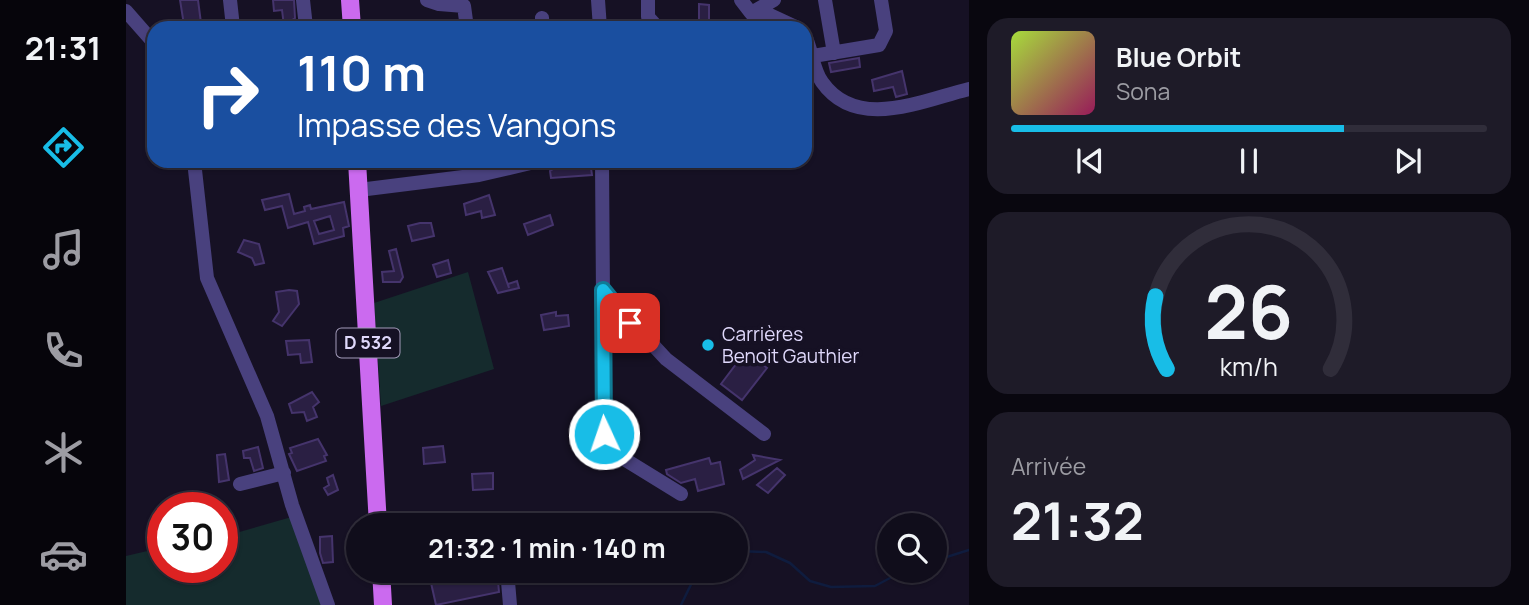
<!DOCTYPE html>
<html lang="fr">
<head>
<meta charset="utf-8">
<style>
  body { margin:0; font-family:Manrope,sans-serif; background:#1e1b28; color:#f1f3f6; height:100vh; display:flex; flex-direction:column; font-size:26px; white-space:nowrap }
  * { box-sizing:border-box; margin:0 }
  p { font-size:23px; color:#9c9ca3 }
  .icon { flex:none; width:38px; height:38px; fill:none; stroke:currentColor; stroke-width:2; stroke-linecap:round; stroke-linejoin:round }
  .map { position:relative; flex:1; overflow:hidden }
  .side { display:flex; flex-direction:column; gap:18px; padding:18px; background:#09070f; width:560px }
  .side>* { flex:none }
  .top-card { position:absolute; left:21px; top:21px; width:665px; height:147px; border-radius:21px; box-shadow:0 2px 5px #0004,0 0 0 2px #302d3a; background:#1a4fa0; color:#fff; overflow:hidden }
  .controls { position:absolute; left:751px; top:513px; display:grid; gap:14px }
  .controls a { display:grid; place-items:center; width:70px; height:70px; border-radius:50%; background:#100d1b; box-shadow:0 2px 5px #0004,0 0 0 2px #302d3a; font-size:35px }
  .speed { position:absolute; left:21px; top:492px; display:flex; gap:14px; font-size:35px; font-weight:700; text-align:center }
  .speed>* { display:grid; place-content:center; width:91px; height:91px; border-radius:50%; background:#100d1b; box-shadow:0 2px 5px #0004,0 0 0 2px #302d3a; line-height:1 }
  .speed .limit { border:10px solid #d22; background:#fff; color:#111 }
  .pin { position:absolute; display:grid; place-items:center; width:60px; height:60px; color:#fff; margin:-30px; border-radius:14px; box-shadow:0 4px 10px #0006 }
  .me { position:absolute; width:77px; margin:-38px; rotate:357deg; stroke-linejoin:round; filter:drop-shadow(0 0 5px #0008) }
  .turn { display:flex; align-items:center; gap:24px; height:147px; padding:0 35px; font-size:32px }
  .turn .icon { width:91px; height:91px; stroke-width:2.5 }
  .turn b { display:block; font-size:49px; line-height:60px }
  .big { font-size:52px; font-weight:700; line-height:1.1 }
  .side .card { flex:1; display:flex; flex-direction:column; justify-content:center; gap:10px; min-width:0; padding:0 24px; border-radius:21px; background:#1e1b28 }
  .side .dial { align-items:center; gap:0 }
  .dial svg { height:182px; overflow:visible; fill:none; stroke:#302d3a; stroke-width:7; stroke-linecap:round; text-anchor:middle }
  .dial text { fill:#f1f3f6; stroke:none }
  .song { display:flex; align-items:center; gap:21px }
  .cover { width:84px; height:84px; border-radius:10px; background:linear-gradient(135deg,hsl(80 70% 55%),hsl(330 70% 35%)) }
  .played { height:7px; border-radius:4px; background:linear-gradient(90deg,#18bde7 70%,#302d3a 70%) }
  .keys { display:flex; justify-content:space-around; direction:ltr }
  .trip { position:absolute; left:220px; top:513px; width:402px; height:70px; border-radius:35px; background:#100d1b; box-shadow:0 2px 5px #0004,0 0 0 2px #302d3a; font-weight:700; line-height:70px; text-align:center }
  main { display:flex; flex:1; min-height:0 }
  .dock { display:flex; flex-direction:column; width:126px; justify-content:space-around; align-items:center; background:#06050b; color:#9c9ca3 }
  .dock .icon { width:49px; height:49px }
  .dock .active { color:#18bde7 }
  .dock b { font-size:32px; color:#f1f3f6 }
  .map>svg:first-child { display:block }
</style>
</head>
<body>
<main>
<nav class="dock">
<b>21:31</b>
<svg class="icon active" aria-label="directions" viewBox="0 0 24 24"><path d="M12 3l9 9-9 9-9-9zM9 14v-3h6M13 9l2 2-2 2"/></svg>
<svg class="icon" aria-label="music" viewBox="0 0 24 24"><path d="M9 18V5l10-2v13"/><circle cx="6" cy="18" r="3"/><circle cx="16" cy="16" r="3"/></svg>
<svg class="icon" aria-label="phone" viewBox="0 0 24 24"><path d="M5 4h4l2 5-3 2q2 4 5 5l2-3 5 2v4C11 20 4 13 5 4z"/></svg>
<svg class="icon" aria-label="climate" viewBox="0 0 24 24"><path d="M12 3v18M4 7l16 10M4 17L20 7"/></svg>
<svg class="icon" aria-label="car" viewBox="0 0 24 24"><path d="M5 17H2v-5l4-1 3-4h7l3 4 3 1v5h-3M9 17h6M6 11h13"/><circle cx="7" cy="17" r="2"/><circle cx="17" cy="17" r="2"/></svg>
</nav>
<div class="map">
<svg width="843" height="605" viewBox="0 0 843 605">
  <rect width="100%" height="100%" fill="#161124"/>
  <!-- green -->
  <path fill="#152b2d" d="M342 272 368 369 255 406 248 303Z
    M169 516 198 605H0V556L34 548 37 549V567H96V537Z"/>
  <g fill="none" stroke-linecap="round" stroke-linejoin="round">
    <!-- stream -->
    <path stroke="#0f1c3e" stroke-width="2.5" d="M611 551 640 552 664 563 684 581 705 587 749 586 779 570
      M808 561 843 550
      M555 605 572 570"/>
  </g>
  <!-- building -->
  <path fill="#2a1f43" stroke="#45346c" stroke-width="2" fill-rule="evenodd" d="M54 0H72L75 23 58 25Z
    M147 0H168L169 18 158 26 156 10 148 11Z
    M573 4 583 5V28H573Z
    M733 58 734 67 705 72 703 63Z
    M776 71 781 94 770 97 767 87 748 91 746 80Z
    M456 161H464L466 175 425 178 424 171 429 168 457 166Z
    M163 194 168 214 179 211 178 207 184 205 185 209 218 202 223 226 217 228 218 236 188 244 182 222 162 228 156 206 139 210 136 200ZM204 216 208 230 193 234 188 221Z
    M363 195 369 215 356 218 355 211 340 215 338 204Z
    M424 215 427 225 402 235 398 224Z
    M294 223H305L308 236 286 241 282 226Z
    M118 240 133 244 138 263 129 265 126 258 112 252Z
    M270 249 277 277 274 282H257L256 272 268 271 263 251Z
    M322 260 325 273 311 277 307 265Z
    M376 268 383 288 382 284 391 281 393 288 372 293 362 272Z
    M163 290 171 291 173 304 156 326 147 321 153 312 150 292Z
    M430 312V316L442 315 443 326 418 330 415 315Z
    M183 340 186 362 175 363 174 354 162 355 160 341Z
    M620 351 641 368 616 400 595 384Z
    M186 392 193 402 187 407 191 417 181 421 178 412 166 413 163 404Z
    M192 439 201 455 198 456 200 461 171 471 163 454 166 453 164 448Z
    M317 446 319 462 298 464 297 448Z
    M132 447 137 468 128 471 124 458H118L117 451Z
    M99 454 103 480 93 482 91 455Z
    M627 455 654 460 617 479 614 470 629 460Z
    M583 458 585 464 594 462 598 484 572 491 569 479 555 483 541 474 540 470Z
    M651 468 659 475 642 493 631 485Z
    M367 473V489L347 490 346 474Z
    M207 475 212 490 202 495 198 488 203 485 201 478Z
    M206 536 207 562 197 563 194 553V537Z
    M319 570H371L373 592 310 605 303 574Z"/>
  <g fill="none" stroke-linecap="round" stroke-linejoin="round">
    <!-- minor -->
    <path stroke="#49417e" stroke-width="14" d="M104 0 107 27
      M301 0 313 4 338 6 341 28
      M472 0 474 28
      M522 0V17L532 28
      M615 0 625 13 644 15 672 28
      M699 0 708 53
      M0 11 28 43
      M625 13 648 0
      M416 18 417 28
      M168 28 180 27 177 0
      M679 36C686 50 687 70 696 82 731 132 797 100 843 89
      M687 56 753 45 760 31 755 0
      M68 161 81 278 141 416 166 505 202 605
      M476 161 478 434 490 454 555 494
      M233 190 353 175 413 161
      M476 290 540 359 638 434
      M114 484 158 473
      M381 570 384 605"/>
    <!-- major -->
    <path stroke="#cb6aef" stroke-width="18" d="M224 0 226 28
      M231 161 252 525
      M255 570 257 605"/>
  </g>
  <g fill="none" stroke-linecap="round" stroke-linejoin="round">
    <!-- route casing -->
    <g stroke="#107b96" stroke-width="18">
      <path id="route" d="M478 434 477 290 504 323"/>
    </g>
    <!-- route -->
    <use href="#route" stroke="#18bde7" stroke-width="12"/>
  </g>
  <!-- markers -->
  <circle fill="#18bde7" stroke="#161124" stroke-width="2.5" cx="582" cy="345" r="7"/>
  <g text-anchor="middle" stroke-width="7" stroke-linejoin="round" paint-order="stroke">
    <!-- shield labels -->
    <rect fill="#161124" stroke="#a39cba" stroke-width="2" x="210.5" y="328.5" width="63" height="29" rx="5"/>
    <g font-size="18" font-weight="bold" fill="#dfd8fb">
      <text x="242" y="349">D 532</text>
    </g>
    <!-- poi labels -->
    <g font-size="19" fill="#dfd8fb" stroke="#161124" text-anchor="start">
      <text x="596" y="341">Carrières<tspan x="596" dy="22">Benoit Gauthier</tspan></text>
    </g>
  </g>
</svg>
<div class="controls">
<a><svg class="icon" aria-label="search" viewBox="0 0 24 24"><circle cx="10" cy="10" r="6"/><path d="M15 15l6 6"/></svg></a>
</div>
<div class="speed"><div class="limit">30</div></div>
<div class="pin" style="left:504px;top:323px;background:#d93025"><svg class="icon" aria-label="arrive" viewBox="0 0 24 24"><path d="M6 21V4h12l-3 4 3 4H6"/></svg></div>
<svg class="me" style="left:478px;top:434px" viewBox="-20 -20 40 40"><circle r="17" fill="#18bde7" stroke="#fff" stroke-width="3"/><path d="M0-11L8 9 0 5-8 9z" fill="#fff"/></svg>
<div class="trip">21:32 · 1 min · 140 m</div>
<div class="top-card">
<div class="turn"><svg class="icon" aria-label="right" viewBox="0 0 24 24"><path d="M7 20v-9h11M14 6l5 5-5 5"/></svg><div><b>110 m</b>Impasse des Vangons</div></div>
</div>
</div>
<section class="side">
<div class="card">
<div class="song"><i class="cover"></i><div><b>Blue Orbit</b><p>Sona</p></div></div>
<div class="played"></div>
<div class="keys"><svg class="icon" aria-label="previous" viewBox="0 0 24 24"><path d="M18 5L8 12l10 7zM5 5v14"/></svg><svg class="icon" aria-label="pause" viewBox="0 0 24 24"><path d="M8 5v14M16 5v14"/></svg><svg class="icon" aria-label="next" viewBox="0 0 24 24"><path d="M6 5l10 7-10 7zM19 5v14"/></svg></div>
</div>
<div class="card dial"><svg viewBox="0 0 100 80">
<path d="M14 69A42 42 0 1 1 86 69"/>
<path d="M14 69A42 42 0 0 1 9 37" stroke="#18bde7"/>
<text x="50" y="56" font-size="32" font-weight="700">26</text>
<text x="50" y="72" font-size="11">km/h</text>
</svg></div>
<div class="card"><p>Arrivée</p><b class="big">21:32</b></div>
</section>
</main>
</body>
</html>
